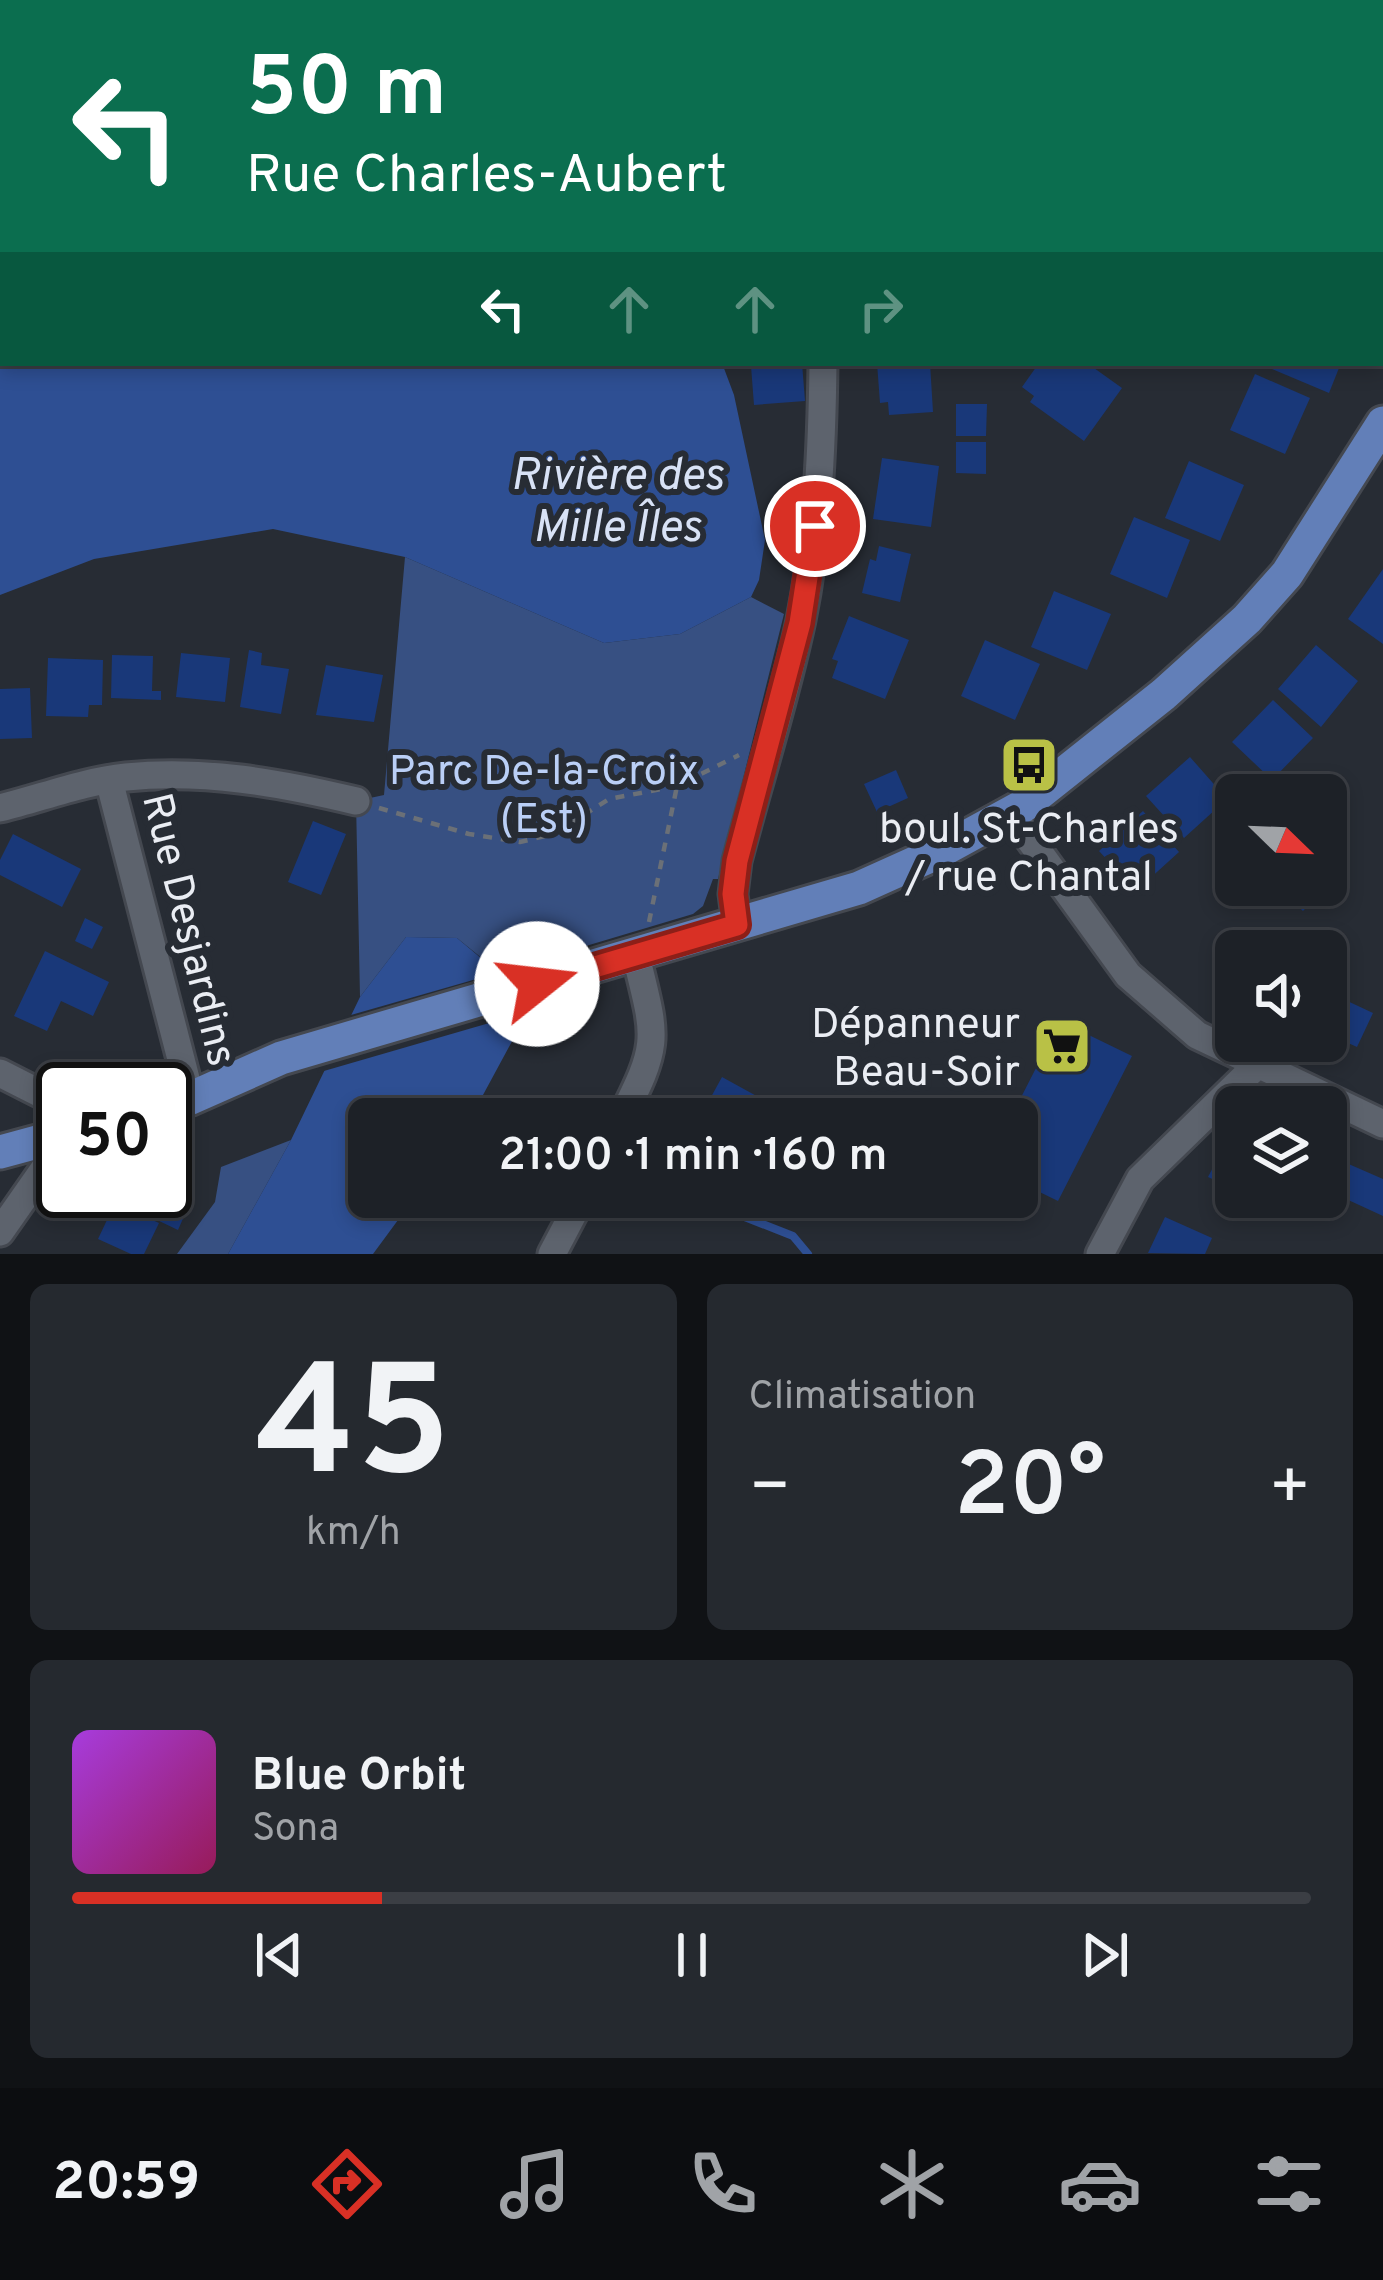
<!DOCTYPE html>
<html lang="fr">
<head>
<meta charset="utf-8">
<style>
  body { margin:0; font-family:Overpass,sans-serif; background:#25292f; color:#f1f3f6; height:100vh; display:flex; flex-direction:column; font-size:45px; white-space:nowrap }
  * { box-sizing:border-box; margin:0 }
  p { font-size:39px; color:#a0a3a7 }
  .icon { flex:none; width:66px; height:66px; fill:none; stroke:currentColor; stroke-width:2; stroke-linecap:round; stroke-linejoin:round }
  .map { position:relative; height:1254px; overflow:hidden }
  .panel { display:flex; flex-direction:column; gap:30px; padding:30px; background:#101215; flex:1 }
  .panel>* { flex:none }
  .banner { position:absolute; left:0px; top:0px; width:1383px; height:366px; box-shadow:0 6px 18px #0003,0 0 0 3px #3b3e44; background:#0b6e4f; color:#fff; overflow:hidden }
  .needle { width:78px; rotate:113deg }
  .controls { position:absolute; left:1215px; top:774px; display:grid; gap:24px }
  .controls a { display:grid; place-items:center; width:132px; height:132px; border-radius:18px; background:#1d2127; box-shadow:0 6px 18px #0003,0 0 0 3px #3b3e44; font-size:60px }
  .speed { position:absolute; left:36px; top:1062px; display:flex; gap:24px; font-size:60px; font-weight:700; text-align:center }
  .speed>* { display:grid; place-content:center; width:156px; height:156px; border-radius:50%; background:#1d2127; box-shadow:0 6px 18px #0003,0 0 0 3px #3b3e44; line-height:1 }
  .speed .limit { border:6px solid #111; border-radius:18px; background:#fff; color:#111 }
  .pin { position:absolute; display:grid; place-items:center; width:102px; height:102px; color:#fff; margin:-51px; border:6px solid #fff; border-radius:50%; box-shadow:0 3px 12px #0007 }
  .me { position:absolute; width:132px; margin:-66px; rotate:74deg; stroke-linejoin:round; filter:drop-shadow(0 0 9px #0008) }
  .turn { display:flex; align-items:center; gap:42px; height:252px; padding:0 48px; font-size:54px }
  .turn .icon { width:156px; height:156px; stroke-width:2.5 }
  .turn b { display:block; font-size:84px; line-height:102px }
  .lanes { display:flex; align-items:center; height:114px; padding:0 48px; background:#0003; justify-content:center; gap:60px; direction:ltr }
  .lanes .off { opacity:.35 }
  .big { font-size:90px; font-weight:600; line-height:1.1 }
  .panel .tile { flex:1; display:flex; flex-direction:column; justify-content:center; gap:18px; min-width:0; padding:0 42px; border-radius:18px; background:#25292f }
  .panel .dial { align-items:center; gap:0 }
  .dial b { font-size:156px; line-height:1 }
  .song { display:flex; align-items:center; gap:36px }
  .cover { width:144px; height:144px; border-radius:18px; background:linear-gradient(135deg,hsl(280 70% 55%),hsl(330 70% 35%)) }
  .played { height:12px; border-radius:6px; background:linear-gradient(90deg,#d93025 25%,#3b3e44 25%) }
  .keys { display:flex; justify-content:space-around; direction:ltr }
  .heat { display:flex; justify-content:space-between; align-items:center; font-size:66px; direction:ltr }
  .panel .tiles { flex:1; display:grid; gap:30px; grid-template-columns:1fr 1fr }
  .tile:last-child { grid-column:span 2 }
  .trip { position:absolute; left:348px; top:1098px; width:690px; height:120px; border-radius:18px; background:#1d2127; box-shadow:0 6px 18px #0003,0 0 0 3px #3b3e44; font-weight:600; line-height:120px; text-align:center }
  .menu { display:flex; height:192px; justify-content:space-around; align-items:center; background:#0c0d10; color:#a0a3a7 }
  .menu .icon { width:84px; height:84px }
  .menu .selected { color:#d93025 }
  .menu b { font-size:54px; color:#f1f3f6 }
  .map>svg:first-child { display:block }
</style>
</head>
<body>
<div class="map">
<svg width="1383" height="1254" viewBox="0 0 1383 1254">
  <rect width="100%" height="100%" fill="#272c34"/>
  <!-- green -->
  <path fill="#375082" d="M405 557 604 643 680 634 751 597 784 614 718 879H713L703 906 693 914 499 972 457 938 406 937 360 997 356 801 384 795Z
    M291 1140 228 1254H177L215 1202 221 1167Z"/>
  <!-- water -->
  <path fill="#2e4f93" d="M0 0H742L3 3V363H722L734 395 765 540 759 580 751 597 680 634 604 643 405 557 273 529 94 559 0 595Z
    M406 937 457 938 494 969 517 1032 470 1119H369V1197H415L373 1254H228L291 1140 360 997Z"/>
  <!-- pier -->
  <path fill="#272c34" d="M501 972 517 1015 317 1073 344 1017Z"/>
  <g fill="none" stroke-linecap="round" stroke-linejoin="round">
    <!-- stream -->
    <path stroke="#2e4f93" stroke-width="8" d="M694 1197 793 1236 808 1254"/>
  </g>
  <!-- building -->
  <path fill="#193879" d="M802 363 805 401 754 405 751 366Z
    M877 363H930L933 412 889 415 888 402 880 403Z
    M1039 363H1087L1122 388 1084 441 1030 402 1034 396 1022 387Z
    M1274 363H1341L1329 393 1272 369Z
    M1255 374 1310 398 1285 454 1230 430Z
    M956 404H987L986 436H956Z
    M956 442H986V474L956 473Z
    M882 458 939 466 931 527 873 519Z
    M1189 461 1244 485 1220 541 1165 518Z
    M1134 517 1190 540 1167 598 1110 574Z
    M879 546 911 554 900 602 862 593 870 559 876 561Z
    M1383 569V644L1348 619Z
    M1054 591 1111 614 1087 670 1031 647Z
    M849 616 909 640 885 699 832 678 838 661 832 659Z
    M985 640 1040 664 1015 720 961 696Z
    M1316 645 1358 681 1321 727 1278 689Z
    M249 650 262 653 261 665 289 669 281 714 240 707Z
    M181 653 230 658 225 702 176 697Z
    M112 655 153 656 152 691H161V700L111 698Z
    M48 658 103 660 102 705H89L88 717 46 716Z
    M326 665 383 675 374 722 316 715Z
    M30 688 32 738 0 739V689Z
    M1273 700 1313 738 1272 780 1232 742Z
    M1190 757 1227 799 1184 838 1146 796Z
    M896 770 908 798 877 812 864 784Z
    M1143 811 1179 852 1136 891 1099 851Z
    M313 821 346 834 321 895 288 882Z
    M13 834 81 869 62 907 0 875V860Z
    M1276 885H1318L1323 890 1303 911Z
    M85 918 103 927 92 949 75 941Z
    M45 951 109 982 93 1016 61 1001 47 1031 14 1016Z
    M1326 991 1373 1013 1357 1047 1326 1033Z
    M1060 1021 1132 1056 1058 1201 1017 1181V1119H1010Z
    M722 1077 762 1099 751 1119H699Z
    M1218 1158 1236 1166V1190L1208 1177Z
    M1344 1162 1383 1179V1216L1331 1192Z
    M115 1203 159 1223 144 1254H131L98 1239Z
    M162 1203 185 1214 178 1230 155 1219Z
    M1165 1217 1212 1238 1205 1254 1148 1253Z"/>
  <g fill="none" stroke-linecap="round" stroke-linejoin="round">
    <!-- minor casing -->
    <g stroke="#444850" stroke-width="33">
      <path id="minor" d="M813 3V0
        M109 780 191 1098
        M0 808C41 798 85 781 126 777 204 769 281 783 356 801
        M1009 811 1128 975 1197 1035 1383 1124
        M737 925 733 894 737 861C758 781 784 701 801 620 818 535 822 449 823 363
        M0 1073 63 1105
        M621 1119C661 1042 656 1038 636 956
        M0 1232 63 1142
        M552 1254 582 1197
        M1100 1254 1140 1179 1256 1066"/>
    </g>
    <!-- major casing -->
    <g stroke="#444850" stroke-width="39">
      <path id="major" d="M165 1106 191 1098 281 1058 859 888 939 852 1023 806 1164 694 1247 619 1287 574 1383 423
        M0 1152 63 1135"/>
    </g>
    <!-- path -->
    <path stroke="#6b7077" stroke-width="4.5" stroke-dasharray="9 9" stroke-linecap="butt" d="M1272 0 1278 3
      M1380 48H1383
      M379 808 469 834 520 842 554 834 609 799 677 786 739 755
      M649 922 677 786"/>
    <!-- minor -->
    <use href="#minor" stroke="#5d636d" stroke-width="27"/>
    <!-- major -->
    <use href="#major" stroke="#627fb8" stroke-width="33"/>
  </g>
  <g fill="none" stroke-linecap="round" stroke-linejoin="round">
    <!-- route casing -->
    <g stroke="#8d1f18" stroke-width="30">
      <path id="route" d="M537 984 737 925 733 894 737 861 800 623 815 526"/>
    </g>
    <!-- route -->
    <use href="#route" stroke="#d93025" stroke-width="21"/>
  </g>
  <!-- icons -->
  <defs>
    <g id="bus-square" transform="scale(3)"><rect x="-9" y="-9" width="18" height="18" rx="4" fill="#b9c146" stroke="#272c34"/><path d="M-5-6H5V4H4V6H2V4H-2V6H-4V4H-5ZM-3.5-4V0h7V-4ZM-3.5 1.2v1.5H-2V1.2ZM2 1.2v1.5H3.5V1.2Z" fill="#111"/></g>
    <g id="supermarket-square" transform="scale(3)"><rect x="-9" y="-9" width="18" height="18" rx="4" fill="#b9c146" stroke="#272c34"/><path d="M-6-5.5h2.5l.6 2H6L4.5 2H-2.5L-4.4-4H-6ZM-1.5 3.2a1.3 1.3 0 1 0 .1 0ZM3 3.2a1.3 1.3 0 1 0 .1 0Z" fill="#111"/></g>
  </defs>
  <g fill-rule="evenodd">
    <use href="#bus-square" x="1029" y="765"/>
    <use href="#supermarket-square" x="1062" y="1046"/>
  </g>
  <g text-anchor="middle" stroke-width="12" stroke-linejoin="round" paint-order="stroke">
    <!-- park labels -->
    <g font-size="42" fill="#bacff6" stroke="#272c34">
      <text x="544" y="784">Parc De-la-Croix<tspan x="544" dy="48">(Est)</tspan></text>
    </g>
    <!-- poi labels -->
    <g font-size="42" fill="#eaedf3" stroke="#272c34">
      <text x="1029" y="842">boul. St-Charles<tspan x="1029" dy="48">/ rue Chantal</tspan></text>
      <text x="1020" y="1037" text-anchor="end">Dépanneur<tspan x="1020" dy="48">Beau-Soir</tspan></text>
    </g>
    <!-- street labels -->
    <g font-size="42" fill="#eaedf3" stroke="#272c34">
      <text transform="translate(191 929) rotate(76)" y="15">Rue Desjardins</text>
    </g>
    <!-- water labels -->
    <g font-size="45" font-style="italic" fill="#d8e2f6" stroke="#272c34">
      <text x="617" y="489">Rivière des<tspan x="617" dy="52">Mille Îles</tspan></text>
    </g>
  </g>
</svg>
<div class="controls">
<a><svg class="needle" viewBox="-14 -14 28 28"><path d="M0-13l5 13h-10z" fill="#e53935"/><path d="M0 13l5-13h-10z" fill="#a0a3a7"/></svg></a>
<a><svg class="icon" aria-label="sound" viewBox="0 0 24 24"><path d="M4 9h4l5-4v14l-5-4H4zM17 9q2 3 0 6"/></svg></a>
<a><svg class="icon" aria-label="layers" viewBox="0 0 24 24"><path d="M12 4l9 5-9 5-9-5zM3 14l9 5 9-5"/></svg></a>
</div>
<div class="speed"><div class="limit">50</div></div>
<div class="pin" style="left:815px;top:526px;background:#d93025"><svg class="icon" aria-label="arrive" viewBox="0 0 24 24"><path d="M6 21V4h12l-3 4 3 4H6"/></svg></div>
<svg class="me" style="left:537px;top:984px" viewBox="-20 -20 40 40"><circle r="19" fill="#fff"/><path d="M0-13L10 11 0 6-10 11z" fill="#d93025"/></svg>
<div class="trip">21:00 · 1 min · 160 m</div>
<div class="banner">
<div class="turn"><svg class="icon" aria-label="left" viewBox="0 0 24 24"><path d="M17 20v-9H6M10 6l-5 5 5 5"/></svg><div><b>50 m</b>Rue Charles-Aubert</div></div>
<div class="lanes"><svg class="icon" aria-label="left" viewBox="0 0 24 24"><path d="M17 20v-9H6M10 6l-5 5 5 5"/></svg><svg class="icon off" aria-label="ahead" viewBox="0 0 24 24"><path d="M12 20V5M6 11l6-6 6 6"/></svg><svg class="icon off" aria-label="ahead" viewBox="0 0 24 24"><path d="M12 20V5M6 11l6-6 6 6"/></svg><svg class="icon off" aria-label="right" viewBox="0 0 24 24"><path d="M7 20v-9h11M14 6l5 5-5 5"/></svg></div>
</div>
</div>
<section class="panel">
<div class="tiles">
<div class="tile dial"><b>45</b><p>km/h</p></div>
<div class="tile"><p>Climatisation</p>
<div class="heat"><a>−</a><b class="big">20°</b><a>+</a></div>
</div>
<div class="tile">
<div class="song"><i class="cover"></i><div><b>Blue Orbit</b><p>Sona</p></div></div>
<div class="played"></div>
<div class="keys"><svg class="icon" aria-label="previous" viewBox="0 0 24 24"><path d="M18 5L8 12l10 7zM5 5v14"/></svg><svg class="icon" aria-label="pause" viewBox="0 0 24 24"><path d="M8 5v14M16 5v14"/></svg><svg class="icon" aria-label="next" viewBox="0 0 24 24"><path d="M6 5l10 7-10 7zM19 5v14"/></svg></div>
</div>
</div>
</section>
<nav class="menu">
<b>20:59</b>
<svg class="icon selected" aria-label="directions" viewBox="0 0 24 24"><path d="M12 3l9 9-9 9-9-9zM9 14v-3h6M13 9l2 2-2 2"/></svg>
<svg class="icon" aria-label="music" viewBox="0 0 24 24"><path d="M9 18V5l10-2v13"/><circle cx="6" cy="18" r="3"/><circle cx="16" cy="16" r="3"/></svg>
<svg class="icon" aria-label="phone" viewBox="0 0 24 24"><path d="M5 4h4l2 5-3 2q2 4 5 5l2-3 5 2v4C11 20 4 13 5 4z"/></svg>
<svg class="icon" aria-label="climate" viewBox="0 0 24 24"><path d="M12 3v18M4 7l16 10M4 17L20 7"/></svg>
<svg class="icon" aria-label="car" viewBox="0 0 24 24"><path d="M5 17H2v-5l4-1 3-4h7l3 4 3 1v5h-3M9 17h6M6 11h13"/><circle cx="7" cy="17" r="2"/><circle cx="17" cy="17" r="2"/></svg>
<svg class="icon" aria-label="filters" viewBox="0 0 24 24"><path d="M4 7h16M4 17h16"/><circle cx="9" cy="7" r="2"/><circle cx="15" cy="17" r="2"/></svg>
</nav>
</body>
</html>
